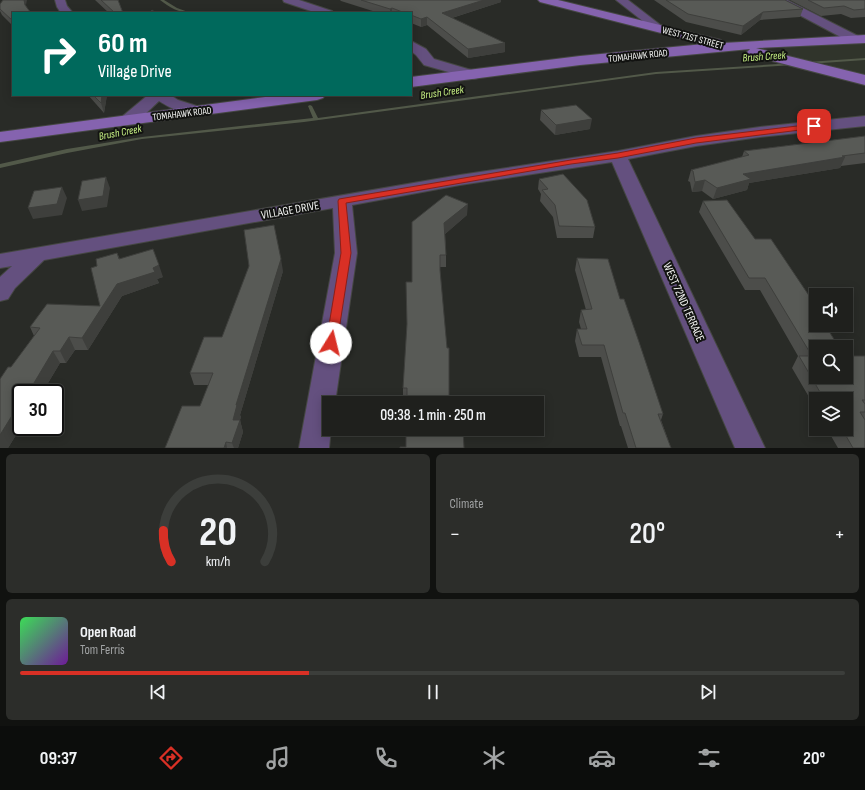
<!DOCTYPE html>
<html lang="en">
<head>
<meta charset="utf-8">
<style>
  body { margin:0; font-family:"Sofia Sans Condensed",sans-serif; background:#2c2d2a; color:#f1f3f6; height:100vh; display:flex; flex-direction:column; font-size:15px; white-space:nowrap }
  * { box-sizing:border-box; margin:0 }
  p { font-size:13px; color:#a1a3a4 }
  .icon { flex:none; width:22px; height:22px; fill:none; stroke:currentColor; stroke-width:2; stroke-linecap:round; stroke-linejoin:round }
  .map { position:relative; height:448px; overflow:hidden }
  .panel { display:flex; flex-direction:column; gap:6px; padding:6px; background:#111210; flex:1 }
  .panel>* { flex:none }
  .hud { position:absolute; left:12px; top:12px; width:400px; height:84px; border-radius:0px; box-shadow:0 2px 10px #0003,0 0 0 1px #3c3e3b; background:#00695c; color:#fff; overflow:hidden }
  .buttons { position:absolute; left:809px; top:288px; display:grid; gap:8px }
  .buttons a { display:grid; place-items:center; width:44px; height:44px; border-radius:0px; background:#1f201d; box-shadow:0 2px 10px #0003,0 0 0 1px #3c3e3b; font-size:20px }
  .speed { position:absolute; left:12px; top:384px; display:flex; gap:8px; font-size:20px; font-weight:700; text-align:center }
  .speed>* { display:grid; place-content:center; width:52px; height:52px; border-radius:50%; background:#1f201d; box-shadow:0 2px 10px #0003,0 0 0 1px #3c3e3b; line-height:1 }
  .speed .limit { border:2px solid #111; border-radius:6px; background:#fff; color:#111 }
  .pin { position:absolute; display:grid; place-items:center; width:34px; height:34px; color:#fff; margin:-17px; border-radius:8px; box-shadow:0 2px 6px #0006 }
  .me { position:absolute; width:44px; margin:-22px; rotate:9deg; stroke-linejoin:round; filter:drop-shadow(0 0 3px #0008) }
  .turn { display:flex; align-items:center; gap:14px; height:84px; padding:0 20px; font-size:18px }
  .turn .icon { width:52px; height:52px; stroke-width:2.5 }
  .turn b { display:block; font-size:28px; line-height:34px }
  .big { font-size:30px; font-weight:600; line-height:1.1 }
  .panel .card { flex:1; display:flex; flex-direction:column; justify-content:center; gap:6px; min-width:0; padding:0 14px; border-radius:6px; background:#2c2d2a }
  .panel .dial { align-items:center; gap:0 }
  .dial svg { height:104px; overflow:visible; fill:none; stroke:#3c3e3b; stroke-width:7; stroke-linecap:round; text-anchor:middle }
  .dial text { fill:#f1f3f6; stroke:none }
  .song { display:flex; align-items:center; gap:12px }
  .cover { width:48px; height:48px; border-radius:6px; background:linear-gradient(135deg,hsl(130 70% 55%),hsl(280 70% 35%)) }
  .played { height:4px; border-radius:2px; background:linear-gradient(90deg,#d93025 35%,#3c3e3b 35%) }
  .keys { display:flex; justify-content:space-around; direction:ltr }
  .heat { display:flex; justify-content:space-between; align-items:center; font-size:22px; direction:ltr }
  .panel .tiles { flex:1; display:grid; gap:6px; grid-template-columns:1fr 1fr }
  .card:last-child { grid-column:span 2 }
  .trip { position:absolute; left:322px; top:396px; width:222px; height:40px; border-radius:0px; background:#1f201d; box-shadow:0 2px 10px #0003,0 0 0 1px #3c3e3b; font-weight:600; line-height:40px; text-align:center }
  .tabs { display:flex; height:64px; justify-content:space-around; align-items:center; background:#0c0d0c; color:#a1a3a4 }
  .tabs .icon { width:28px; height:28px }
  .tabs .active { color:#d93025 }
  .tabs b { font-size:18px; color:#f1f3f6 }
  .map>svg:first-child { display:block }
</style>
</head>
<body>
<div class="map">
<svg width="865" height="448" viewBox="0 0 865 448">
  <rect width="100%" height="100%" fill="#292b27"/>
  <!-- built -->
  <path fill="#30342b" d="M865 43V75L793 58 783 54 782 50 785 47Z"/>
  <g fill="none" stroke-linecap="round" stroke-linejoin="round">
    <!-- stream -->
    <path fill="#525949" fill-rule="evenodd" d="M160 0H164L177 8 191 13C179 13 169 7 160 0Z
      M865 58V60L808 64 806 63 808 62Z
      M793 63H794V65L656 74 304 122 142 139 67 153 0 168V164L67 149 142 137 313 118 308 106 310 105 312 106 318 118 656 72Z"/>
    <!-- street casing -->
    <g stroke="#454743" stroke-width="2">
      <path id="street" d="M55 0H65L67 6 73 13H61L57 7Z
        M283 0H299L332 11 334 13H317L284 2Z
        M616 0H628L663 27 661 29H653Z
        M774 0H787L860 37 862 40 860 43H852L775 2Z
        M411 41 426 49 434 59 478 72 480 75 478 78 473 79 424 65 416 55 411 51Z
        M148 95H170L178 100 203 108 206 111 203 114C190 118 170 108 159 101 149 110 135 127 120 123L118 120Z
        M865 116V126L760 137 696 146 628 159 765 448H735L612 162 460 185 352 205 357 253 335 403H329V429H331L329 448H299L335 253 333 208 44 260 15 288 8 299 0 301V277L12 266 0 268V254L460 175 618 151 696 136 760 127Z"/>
    </g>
    <!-- secondary casing -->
    <g stroke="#454743" stroke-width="2">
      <path id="secondary" d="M538 0H558L721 40 723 43 865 35V43L756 48 865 75V85L749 55 747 52 750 49 580 65 411 87V77L580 56 704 44 540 2Z
        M280 95H325L323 98 317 100 0 142V132Z"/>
    </g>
    <!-- street -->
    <use href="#street" fill="#64507f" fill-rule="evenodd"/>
    <!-- secondary -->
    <use href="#secondary" fill="#8563af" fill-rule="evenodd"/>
  </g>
  <!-- wall -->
  <path fill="#4c4d4a" d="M95 0H118L123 13H109Z
    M340 0H501V2L452 18 505 52 468 58 427 25 421 27 411 23V13H379L341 1Z
    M654 0H785L803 9 800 17 760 20 741 35 686 22Z
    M790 0H865V17L851 18 841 14 821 16Z
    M0 4 26 5V6L13 13V26L2 15 0 11Z
    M88 95H107L104 113Z
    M541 110 590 129 555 135 540 120Z
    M865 136V163L841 166 840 168 749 183 747 190 713 199 702 191 692 192 690 182 688 181 691 170 742 157 744 151Z
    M539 179 595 227 593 238H557L553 217 540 201 541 194 538 189Z
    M703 201 755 239 816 306V377L865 356V448H838L827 429H846V399H816V409L792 368 798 356 760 290H745L699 212Z
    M467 215 445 234 446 255V267H440L407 400H403V388L412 282V222Z
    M117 253 120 259 163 277 157 279 159 283 122 296 88 350H75L66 363H60L42 393H21V427L8 448H0L11 367 34 336 30 327 100 306 97 266Z
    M577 258 620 299 663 414 661 420 671 448H628L621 426H620L601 357H579L575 341 577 329H581L579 322 581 310H586L575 270Z
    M283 271 240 415 241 417 240 420 243 432 238 448H165L200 406 209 385H194L190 373 222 337Z"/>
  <!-- shaded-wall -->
  <path fill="#3e3f3c" d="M24 0H27L26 5 28 12Z
    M484 0H501V2L442 21V13Z
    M392 8V13H390V9Z
    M763 12 760 20 741 35 743 26Z
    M427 17V25L421 27V19Z
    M505 43V52L468 58V49Z
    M102 95H107L104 113 101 103Z
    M592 119 590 129 555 135 556 125Z
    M845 157 840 168 749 183 747 190 713 199 717 188 743 174Z
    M106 177 110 188 107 207 82 211 78 200Z
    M705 180 702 191 692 192 695 182Z
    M62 187 67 198 62 215 33 219 28 208Z
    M468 204 467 215 444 235V223Z
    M281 259 283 271 240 415 241 417 240 420 243 432 238 448H234L232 443 233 420 236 405Z
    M159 265 163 277 157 279 159 283 122 296 88 350 82 338 117 284 153 268Z
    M69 337 75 350 66 363 60 351Z
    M53 351 60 363 42 393H28Z
    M21 404V424L15 414Z
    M13 414 21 427 8 448H0V435Z
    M226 442 227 448H224Z"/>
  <!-- building -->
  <path fill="#585a56" stroke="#3e3f3c" d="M3 0H24L25 5 31 13H13V21L0 9V4Z
    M101 0H118L123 13H115Z
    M361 0H484L442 13 505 43 468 49 427 17 421 19 411 15V13H405L392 8 390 9Z
    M666 0H785L803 9 763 12 743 26 688 14Z
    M808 0H865V9L854 10 844 6 824 8Z
    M152 10 156 13H150Z
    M93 95H102L101 103Z
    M576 105 592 119 556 125 541 110Z
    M865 136V153L842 156 845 157 743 174 751 179 717 188 705 180 695 182 693 171 691 170 749 155 744 151 841 139Z
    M563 174 587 200 595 227 559 226 555 205 542 190 548 189 539 179Z
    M106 177 103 196 78 200 82 181Z
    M62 187 57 204 28 208 34 191Z
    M446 195 468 204 444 223 446 255H440V270L447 348H449V403H407V388H403L407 324 406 282H412V222Z
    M727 200 755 239H771L816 306V325H825L839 347H816V377H846V356H865V400H862L865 404V412H860L865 420V448H853L842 429H846V399H824L799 356H812L765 278H749L703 201Z
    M274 225 281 259 236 405H237L233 420H240L232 443 226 442 224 448H165L182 406H200L213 373H190L204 337H222L249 266 244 230Z
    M153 249 159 265 153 268 155 272 117 284 82 338 69 337 60 351H53L28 393H21V404L15 414H13L0 435V379L8 367H11L40 328 30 327 47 304 100 306 91 268 97 266 96 259 117 253 119 259Z
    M577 258 608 259 620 299H624L639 342 663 414H658L671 448H636L625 413H623L604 345H582L577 329H587L581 310 592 309Z
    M406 429H463L464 448H400V447H406Z"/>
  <!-- route -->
  <path fill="#d93025" stroke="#8d1f18" d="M814 124H816V128L696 143 618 158 571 164 346 203 351 253 337 343 335 346 331 347 327 346 326 343 341 253 338 201 339 199 571 160 618 153 696 138Z"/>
  <g text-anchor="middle" stroke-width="4" stroke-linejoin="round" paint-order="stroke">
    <!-- far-street labels -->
    <g font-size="10" fill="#f3f4f2" stroke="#121311">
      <text transform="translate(693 37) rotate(15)" y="4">WEST 71ST STREET</text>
      <text transform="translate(638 55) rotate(-6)" y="4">TOMAHAWK ROAD</text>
      <text transform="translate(182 113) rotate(-7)" y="4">TOMAHAWK ROAD</text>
    </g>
    <!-- far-water labels -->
    <g font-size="11" font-style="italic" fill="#c8f284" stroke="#121311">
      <text transform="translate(764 56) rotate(-4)" y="4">Brush Creek</text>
      <text transform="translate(442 92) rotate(-8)" y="4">Brush Creek</text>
      <text transform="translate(120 132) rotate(-11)" y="4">Brush Creek</text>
    </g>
    <!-- street labels -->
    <g font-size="12" fill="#f3f4f2" stroke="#121311">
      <text transform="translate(290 210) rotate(-10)" y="4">VILLAGE DRIVE</text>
      <text transform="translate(684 302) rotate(66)" y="4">WEST 72ND TERRACE</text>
    </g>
  </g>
</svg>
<div class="buttons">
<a><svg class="icon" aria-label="sound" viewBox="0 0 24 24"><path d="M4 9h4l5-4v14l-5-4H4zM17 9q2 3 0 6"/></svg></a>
<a><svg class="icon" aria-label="search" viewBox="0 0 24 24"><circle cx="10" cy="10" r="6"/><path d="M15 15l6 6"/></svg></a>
<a><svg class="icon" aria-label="layers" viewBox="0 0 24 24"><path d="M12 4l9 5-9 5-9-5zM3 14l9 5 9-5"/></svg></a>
</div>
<div class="speed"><div class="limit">30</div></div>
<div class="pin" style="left:814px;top:126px;background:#d93025"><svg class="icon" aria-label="arrive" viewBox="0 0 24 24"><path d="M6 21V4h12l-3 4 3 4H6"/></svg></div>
<svg class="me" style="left:331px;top:343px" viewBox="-20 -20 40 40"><circle r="19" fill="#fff"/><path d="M0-13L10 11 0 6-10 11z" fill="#d93025"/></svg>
<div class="trip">09:38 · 1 min · 250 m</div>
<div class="hud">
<div class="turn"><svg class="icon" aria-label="right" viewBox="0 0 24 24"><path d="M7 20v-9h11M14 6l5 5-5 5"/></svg><div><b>60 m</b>Village Drive</div></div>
</div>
</div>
<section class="panel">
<div class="tiles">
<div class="card dial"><svg viewBox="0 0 100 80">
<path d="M14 69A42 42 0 1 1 86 69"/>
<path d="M14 69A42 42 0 0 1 8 45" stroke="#d93025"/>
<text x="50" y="56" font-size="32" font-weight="700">20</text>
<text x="50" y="72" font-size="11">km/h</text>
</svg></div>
<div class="card"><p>Climate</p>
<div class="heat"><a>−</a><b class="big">20°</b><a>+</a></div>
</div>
<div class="card">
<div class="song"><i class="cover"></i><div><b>Open Road</b><p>Tom Ferris</p></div></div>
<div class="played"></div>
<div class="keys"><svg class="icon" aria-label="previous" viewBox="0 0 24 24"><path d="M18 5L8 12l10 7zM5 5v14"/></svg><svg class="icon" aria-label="pause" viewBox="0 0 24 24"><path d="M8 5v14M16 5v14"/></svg><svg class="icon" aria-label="next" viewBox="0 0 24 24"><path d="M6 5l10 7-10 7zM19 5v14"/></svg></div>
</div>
</div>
</section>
<nav class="tabs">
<b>09:37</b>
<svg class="icon active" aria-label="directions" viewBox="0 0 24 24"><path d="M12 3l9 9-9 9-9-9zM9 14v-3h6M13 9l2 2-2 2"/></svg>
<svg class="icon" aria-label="music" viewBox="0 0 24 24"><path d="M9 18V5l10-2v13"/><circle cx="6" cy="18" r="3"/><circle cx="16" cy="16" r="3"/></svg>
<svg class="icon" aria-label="phone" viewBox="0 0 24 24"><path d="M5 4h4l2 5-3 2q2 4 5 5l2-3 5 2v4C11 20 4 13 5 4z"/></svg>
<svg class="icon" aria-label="climate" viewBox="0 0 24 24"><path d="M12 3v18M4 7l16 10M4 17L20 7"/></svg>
<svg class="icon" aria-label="car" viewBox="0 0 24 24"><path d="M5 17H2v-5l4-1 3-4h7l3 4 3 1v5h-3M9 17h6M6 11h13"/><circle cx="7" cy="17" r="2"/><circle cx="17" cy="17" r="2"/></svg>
<svg class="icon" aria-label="filters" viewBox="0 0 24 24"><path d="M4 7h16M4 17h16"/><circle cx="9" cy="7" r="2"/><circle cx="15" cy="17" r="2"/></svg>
<b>20°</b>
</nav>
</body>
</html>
